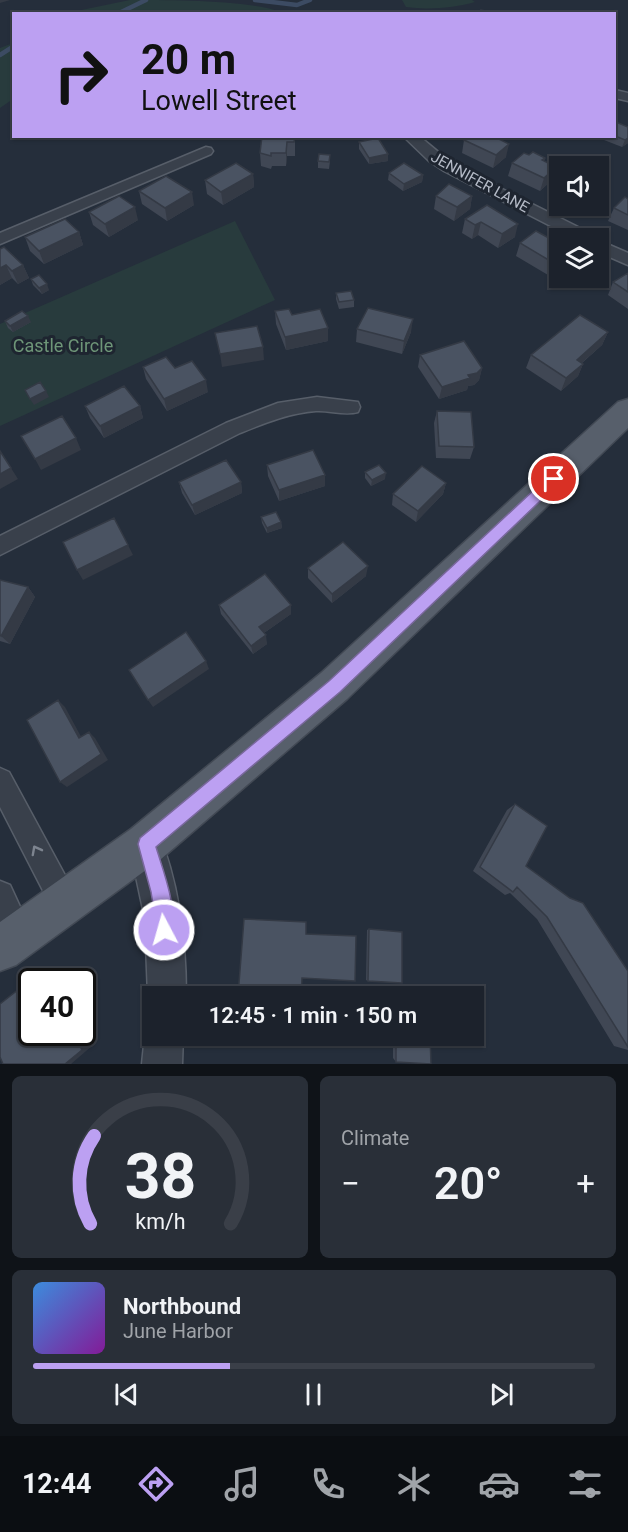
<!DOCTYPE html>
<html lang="en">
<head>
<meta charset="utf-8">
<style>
  body { margin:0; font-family:Roboto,sans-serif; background:#292f38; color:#f1f3f6; height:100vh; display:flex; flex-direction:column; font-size:22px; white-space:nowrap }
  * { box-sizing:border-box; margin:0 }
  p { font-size:20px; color:#a0a4a9 }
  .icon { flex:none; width:33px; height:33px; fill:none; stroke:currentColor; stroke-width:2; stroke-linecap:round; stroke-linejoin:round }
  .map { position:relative; height:1064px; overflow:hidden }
  .side { display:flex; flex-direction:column; gap:12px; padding:12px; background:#0f1318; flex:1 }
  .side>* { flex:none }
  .banner { position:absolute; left:12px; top:12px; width:604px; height:126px; border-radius:0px; box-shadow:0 2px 4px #0004,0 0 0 2px #3a3f48; background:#bca0f2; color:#111; overflow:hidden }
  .fabs { position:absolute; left:549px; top:156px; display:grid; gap:12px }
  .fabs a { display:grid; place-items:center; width:60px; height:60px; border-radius:0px; background:#1c222c; box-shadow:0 2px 4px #0004,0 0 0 2px #3a3f48; font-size:30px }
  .speed { position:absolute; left:18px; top:968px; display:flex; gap:12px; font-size:30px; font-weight:700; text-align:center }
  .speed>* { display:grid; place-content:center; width:78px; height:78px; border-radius:50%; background:#1c222c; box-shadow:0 2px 4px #0004,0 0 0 2px #3a3f48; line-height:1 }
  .speed .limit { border:3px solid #111; border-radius:9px; background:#fff; color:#111 }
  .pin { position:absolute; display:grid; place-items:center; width:51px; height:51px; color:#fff; margin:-26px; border:3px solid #fff; border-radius:50%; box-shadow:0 2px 6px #0007 }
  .me { position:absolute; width:66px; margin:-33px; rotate:354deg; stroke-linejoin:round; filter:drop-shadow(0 0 4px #0008) }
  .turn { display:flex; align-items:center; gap:21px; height:126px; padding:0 30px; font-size:27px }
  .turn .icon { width:78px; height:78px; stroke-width:2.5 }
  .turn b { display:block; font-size:42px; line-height:51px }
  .big { font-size:45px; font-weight:600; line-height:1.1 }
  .side .card { flex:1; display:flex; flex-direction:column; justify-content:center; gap:9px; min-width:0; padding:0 21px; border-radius:9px; background:#292f38 }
  .side .dial { align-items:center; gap:0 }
  .dial svg { height:156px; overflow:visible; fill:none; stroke:#3a3f48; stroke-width:7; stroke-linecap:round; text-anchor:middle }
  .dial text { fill:#f1f3f6; stroke:none }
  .song { display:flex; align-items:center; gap:18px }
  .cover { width:72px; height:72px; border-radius:9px; background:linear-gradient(135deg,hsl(210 70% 55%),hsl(290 70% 35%)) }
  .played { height:6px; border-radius:3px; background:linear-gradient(90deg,#bca0f2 35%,#3a3f48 35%) }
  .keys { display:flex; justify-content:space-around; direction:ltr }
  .heat { display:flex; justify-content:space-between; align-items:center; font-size:33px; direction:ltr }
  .side .tiles { flex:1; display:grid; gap:12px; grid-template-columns:1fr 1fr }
  .card:last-child { grid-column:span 2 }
  .trip { position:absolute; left:142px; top:986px; width:342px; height:60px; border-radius:0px; background:#1c222c; box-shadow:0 2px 4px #0004,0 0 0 2px #3a3f48; font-weight:600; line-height:60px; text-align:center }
  .menu { display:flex; height:96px; justify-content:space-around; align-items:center; background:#0b0e12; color:#a0a4a9 }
  .menu .icon { width:42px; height:42px }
  .menu .on { color:#bca0f2 }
  .menu b { font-size:27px; color:#f1f3f6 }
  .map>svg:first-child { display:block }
</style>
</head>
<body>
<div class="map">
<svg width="628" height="1064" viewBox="0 0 628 1064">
  <rect width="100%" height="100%" fill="#252e3b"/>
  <!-- green -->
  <path fill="#283b3d" d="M130 0C168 0 245 0 278 11V13H67Z
    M402 0H472L475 2C455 8 427 10 406 7Z
    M13 43 14 84 12 85 13 99 0 108V48Z
    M235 221 275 300 0 426V324Z"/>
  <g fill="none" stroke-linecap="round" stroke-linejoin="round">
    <!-- stream -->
    <path stroke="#3c4b63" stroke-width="4.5" d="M255 0 297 5 310 0
      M117 14 146 0
      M0 55 14 46"/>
    <!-- minor casing -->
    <g stroke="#575e69" stroke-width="3">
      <path id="minor" d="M615 90 628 93V101L615 98Z
        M403 136H419L454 165 592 234 594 238H574L444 171 429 161Z
        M206 147 211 148 213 151 211 154 0 244V233Z
        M598 240 628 253V265L598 252Z
        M317 397 358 402 360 407 358 412C344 416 330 410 316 411 289 413 265 423 240 433L0 555V536L226 423 278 403Z
        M0 768 9 772 74 892 78 902 74 912 64 916 54 912 0 807Z
        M0 881 10 885 33 935 29 945 19 949 9 945 0 926Z"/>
    </g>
    <!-- tertiary casing -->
    <g stroke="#575e69" stroke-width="3">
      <path id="tertiary" d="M146 827 158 832C179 883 186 941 186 996H153V1008L148 996 145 919 129 844 134 832Z
        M153 1020V1035H183L182 1064H142L145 1035Z"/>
    </g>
    <!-- primary casing -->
    <g stroke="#424954" stroke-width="3">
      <path id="primary" d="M628 399V428L347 699 161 859 16 965 0 971V922L131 829 321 673 618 402Z"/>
    </g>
    <!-- minor -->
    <use href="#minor" fill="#39404b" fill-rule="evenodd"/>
    <!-- tertiary -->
    <use href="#tertiary" fill="#39404b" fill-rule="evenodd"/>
    <!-- primary -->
    <use href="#primary" fill="#575f6b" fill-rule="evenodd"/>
  </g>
  <!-- wall -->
  <path fill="#404754" d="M628 127V143L622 147 604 140 606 136H615Z
    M295 136V156H287L286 166H272L271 169 261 166 260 153Z
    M464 140 506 157 493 168 462 153Z
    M359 142 388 154V161L369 164 359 149Z
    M529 155 545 158 544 161 556 167 552 180 540 191 508 176 512 163Z
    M318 161H330L329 169 318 168Z
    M389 173 423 175 422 182 403 191 388 180Z
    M253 174 254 187 223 205 207 194 205 180Z
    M560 189V201L556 200Z
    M139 191 194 205 167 221 142 204Z
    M436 196H472L470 209 454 221 434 209Z
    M628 199V230L608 221 614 208Z
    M602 204 590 215 569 206H598Z
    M487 205 515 237 498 248 478 235 472 239 462 233 465 219Z
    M89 212 138 220 109 237 93 225Z
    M79 232 83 245 44 264 30 251 25 237Z
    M520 243 560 244V266L548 275 516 256Z
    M0 249 23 265 29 278 18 284 12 278 0 285Z
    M628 273V309L608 295 613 282Z
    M31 279 49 290 42 294 33 285Z
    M336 293 354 300V307L339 309 336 299Z
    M275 311 292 315 328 341 286 350 276 324Z
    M5 321 31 322 13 332 8 328Z
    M357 329 411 332 402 354 356 342Z
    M608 332 602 345 582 363 583 364 578 376 561 391 526 368 531 355Z
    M420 355 482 368 479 380 474 385 468 386 467 390 439 399 418 367Z
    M143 367 175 368 208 392 167 411 146 379Z
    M85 406H140L143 418 104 438 90 418Z
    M437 411 474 447 470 459 436 458 434 423Z
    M267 465 325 475V486L279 501 268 476Z
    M365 472 385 479 371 486 365 478Z
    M179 482H241L242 493 195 515 182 493Z
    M446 483 443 494 416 522 392 505 393 494Z
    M261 517 281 522 282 528 267 533 262 523Z
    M308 568 366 576 332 603 308 578Z
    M0 580 28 587 35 597 10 644 0 641Z
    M219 605H291V614L264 633 267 644 253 654 221 614Z
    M515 804 526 866 628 971V1050L614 1046 537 919 510 893 505 895 473 871 507 810Z
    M369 929 368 981 366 980 367 930Z
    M393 986 429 990V996H393Z
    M393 1035H430L396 1062 393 1058Z"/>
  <!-- shaded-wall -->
  <path fill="#343a45" d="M0 0H10L0 3Z
    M441 136H457L441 139Z
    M628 138V143L622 147 625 140Z
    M287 142V156L286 166V153Z
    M509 144 506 157 493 168 496 155Z
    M388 154V161L369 164V158Z
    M556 167 552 180 540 191 544 178Z
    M253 174 254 187 223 205 221 192Z
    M423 175 422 182 403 191 404 184Z
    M607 191 602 204 590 215 593 206H598V198Z
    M192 192 194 205 167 221 165 208Z
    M472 196 470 209 454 221 457 207Z
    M135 207 138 220 109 237 105 224Z
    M481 222 478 235 472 239 475 225Z
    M518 224 515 237 498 248 502 234Z
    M79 232 83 245 44 264 39 251Z
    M560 256V266L548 275 552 262Z
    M6 265 12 278 0 285V268Z
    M23 265 29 278 18 284 12 271Z
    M47 284 49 290 42 294 39 288Z
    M28 316 31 322 13 332 10 326Z
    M413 319 411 332 402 354 404 341Z
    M328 328V341L286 350 285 337Z
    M608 332 602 345 571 372 577 360Z
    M263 347 264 360 222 367 220 354Z
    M583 364 578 376 561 391 566 378Z
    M482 368 479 380 474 385 468 386 467 390 439 399 442 387Z
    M206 380 208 392 167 411 164 399Z
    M46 391 49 397 34 405 30 399Z
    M140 406 143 418 104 438 100 426Z
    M76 438 81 450 41 470 35 459Z
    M11 468 18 479 0 489V474Z
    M386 473 385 479 371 486 372 480Z
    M325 475V486L279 501V490Z
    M241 482 242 493 195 515 192 505Z
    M446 483 443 494 416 522 418 511Z
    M281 522 282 528 267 533V528Z
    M128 545 133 555 83 580 77 570Z
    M368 566 366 576 332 603V594Z
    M28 587 35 597 10 644 1 636Z
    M291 605V614L261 635 259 627Z
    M266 635 267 644 253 654 251 646Z
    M206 661 209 669 153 707 148 700Z
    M58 700 65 707 85 744 79 738Z
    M89 732 95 738 108 760 67 787 60 782Z
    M55 970 60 981H47L42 971Z
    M82 1025 93 1045 71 1064H65L73 1032H82Z"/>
  <!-- building -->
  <path fill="#4a5362" stroke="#343a45" stroke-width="1.5" d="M481 10 498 14H481Z
    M374 11 386 12V14H374Z
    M615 122H616L628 127V138L625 140 615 136Z
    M262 136H295L294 142H287L286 153H271V156L260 153Z
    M469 136H493L509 144 496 155 464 140Z
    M378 138 388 154 369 158 359 142Z
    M533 152 545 158 542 160 556 167 544 178 512 163 524 153 529 155Z
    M319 154 330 155 329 162 318 161Z
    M236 163 253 174 221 192 205 180Z
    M404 163 423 175 404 184 389 173Z
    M579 163 587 166H575Z
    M166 176 192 192 165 208 139 191Z
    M449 184 472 196 457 207 436 196Z
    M598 187 607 191 598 198Z
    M119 196 135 207 105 224 89 212Z
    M625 197 628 199V215L614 208Z
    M487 205 518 224 502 234 481 222 475 225 465 219Z
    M65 219 79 232 39 251 25 237Z
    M536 231 560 244V256L552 262 520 243Z
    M4 247 23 265 12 271 6 265 0 268V249Z
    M628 273V292L613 282Z
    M39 275 47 284 39 288 31 279Z
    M351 291 354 300 339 302 336 293Z
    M368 308 413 319 404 341 357 329Z
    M289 309 292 315 320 309 328 328 285 337 275 311Z
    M22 311 28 316 10 326 5 321Z
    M580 315 608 332 577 360 583 364 566 378 531 355Z
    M257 326 263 347 220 354 215 333Z
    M464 341 482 368 477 373 468 375 470 378 442 387 420 355Z
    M166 357 175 368 192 361 206 380 164 399 143 367Z
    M40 382 46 391 30 399 25 390Z
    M124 386 140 406 100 426 85 406Z
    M437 411 471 412 474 447 439 446Z
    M62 416 76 438 35 459 21 436Z
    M313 450 325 475 279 490 267 465Z
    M0 451 11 468 0 474Z
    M226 460 241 482 192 505 179 482Z
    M379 465 386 473 372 480 365 472Z
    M422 466 446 483 418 511 393 494Z
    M276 512 281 522 267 528 261 517Z
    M114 518 128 545 77 570 63 542Z
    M343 542 368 566 332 594 308 568Z
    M265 574 291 605 259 627 266 635 251 646 219 605Z
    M0 580 28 587 1 636 0 635Z
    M186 632 206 661 148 700 129 670Z
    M58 700 79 738 89 732 101 754 60 782 27 720Z
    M515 804 547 826 526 866 570 898 583 903 628 971V1047L547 917 517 887 513 892 480 867Z
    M244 919 306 922V934L356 936 355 981 302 978 301 996H238Z
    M369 929 402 932V983L368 981Z
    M42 971 47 981H32V1032H73L82 1050 65 1064H3L0 1057V1004Z
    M395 987 429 990V996H396Z
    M396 1035H430L431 1064 396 1062Z"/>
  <!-- one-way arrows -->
  <defs><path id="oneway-chevron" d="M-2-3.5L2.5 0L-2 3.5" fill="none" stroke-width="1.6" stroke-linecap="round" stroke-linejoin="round" transform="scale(1.5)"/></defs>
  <use stroke="#7d848f" href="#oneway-chevron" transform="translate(36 850) rotate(-118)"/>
  <!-- route -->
  <path fill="#bca0f2" stroke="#7a689d" stroke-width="1.5" d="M554 474 561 479 559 483 340 692 156 847C163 870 180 914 170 936L164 939 158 936 151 892 138 844 140 838 329 681 549 476Z"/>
  <g text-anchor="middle" stroke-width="6" stroke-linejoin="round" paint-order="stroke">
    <!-- far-street labels -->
    <g font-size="15" fill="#b5bbc7" stroke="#1e2530">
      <text transform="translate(480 182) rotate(29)" y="5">JENNIFER LANE</text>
    </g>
    <!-- park labels -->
    <g font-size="18" fill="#6e9678" stroke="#1e2530">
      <text x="63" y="352">Castle Circle</text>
    </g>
  </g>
</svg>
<div class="fabs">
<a><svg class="icon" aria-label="sound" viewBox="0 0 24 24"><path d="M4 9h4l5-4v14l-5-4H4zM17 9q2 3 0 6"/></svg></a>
<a><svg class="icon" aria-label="layers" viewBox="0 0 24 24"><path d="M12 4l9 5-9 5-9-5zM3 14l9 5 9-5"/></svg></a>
</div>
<div class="speed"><div class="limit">40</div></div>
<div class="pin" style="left:554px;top:479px;background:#d93025"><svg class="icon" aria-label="arrive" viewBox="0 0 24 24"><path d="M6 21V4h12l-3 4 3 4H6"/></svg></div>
<svg class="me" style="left:164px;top:930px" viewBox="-20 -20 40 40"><circle r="17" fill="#bca0f2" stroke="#fff" stroke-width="3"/><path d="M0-11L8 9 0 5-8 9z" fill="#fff"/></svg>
<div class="trip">12:45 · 1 min · 150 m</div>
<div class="banner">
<div class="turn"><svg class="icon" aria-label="right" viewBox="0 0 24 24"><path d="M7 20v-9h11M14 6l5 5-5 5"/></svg><div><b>20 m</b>Lowell Street</div></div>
</div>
</div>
<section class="side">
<div class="tiles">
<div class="card dial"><svg viewBox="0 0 100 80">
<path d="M14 69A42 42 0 1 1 86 69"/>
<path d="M14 69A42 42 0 0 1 16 24" stroke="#bca0f2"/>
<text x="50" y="56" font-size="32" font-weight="700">38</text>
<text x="50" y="72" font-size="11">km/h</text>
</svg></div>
<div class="card"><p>Climate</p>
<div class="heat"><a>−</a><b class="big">20°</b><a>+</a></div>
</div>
<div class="card">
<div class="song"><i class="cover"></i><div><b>Northbound</b><p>June Harbor</p></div></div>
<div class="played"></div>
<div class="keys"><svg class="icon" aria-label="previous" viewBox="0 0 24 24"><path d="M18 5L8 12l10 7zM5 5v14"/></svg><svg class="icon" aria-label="pause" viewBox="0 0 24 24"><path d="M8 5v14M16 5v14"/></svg><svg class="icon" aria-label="next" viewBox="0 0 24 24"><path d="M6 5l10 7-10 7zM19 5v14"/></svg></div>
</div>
</div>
</section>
<nav class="menu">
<b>12:44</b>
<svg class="icon on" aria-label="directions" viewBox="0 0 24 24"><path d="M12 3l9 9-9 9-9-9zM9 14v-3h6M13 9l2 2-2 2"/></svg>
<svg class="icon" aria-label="music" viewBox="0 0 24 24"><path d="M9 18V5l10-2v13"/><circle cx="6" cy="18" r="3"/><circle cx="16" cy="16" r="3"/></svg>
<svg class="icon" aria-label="phone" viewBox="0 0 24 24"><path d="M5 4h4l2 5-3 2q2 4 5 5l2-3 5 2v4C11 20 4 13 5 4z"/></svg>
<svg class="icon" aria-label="climate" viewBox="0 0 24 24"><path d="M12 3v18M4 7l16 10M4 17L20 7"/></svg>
<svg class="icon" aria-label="car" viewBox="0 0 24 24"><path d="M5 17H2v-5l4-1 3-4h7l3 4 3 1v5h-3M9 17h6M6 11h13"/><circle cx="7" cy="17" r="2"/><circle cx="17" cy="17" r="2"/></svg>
<svg class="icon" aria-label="filters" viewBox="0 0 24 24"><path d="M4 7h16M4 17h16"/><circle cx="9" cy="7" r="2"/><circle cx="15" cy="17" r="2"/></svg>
</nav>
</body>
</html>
